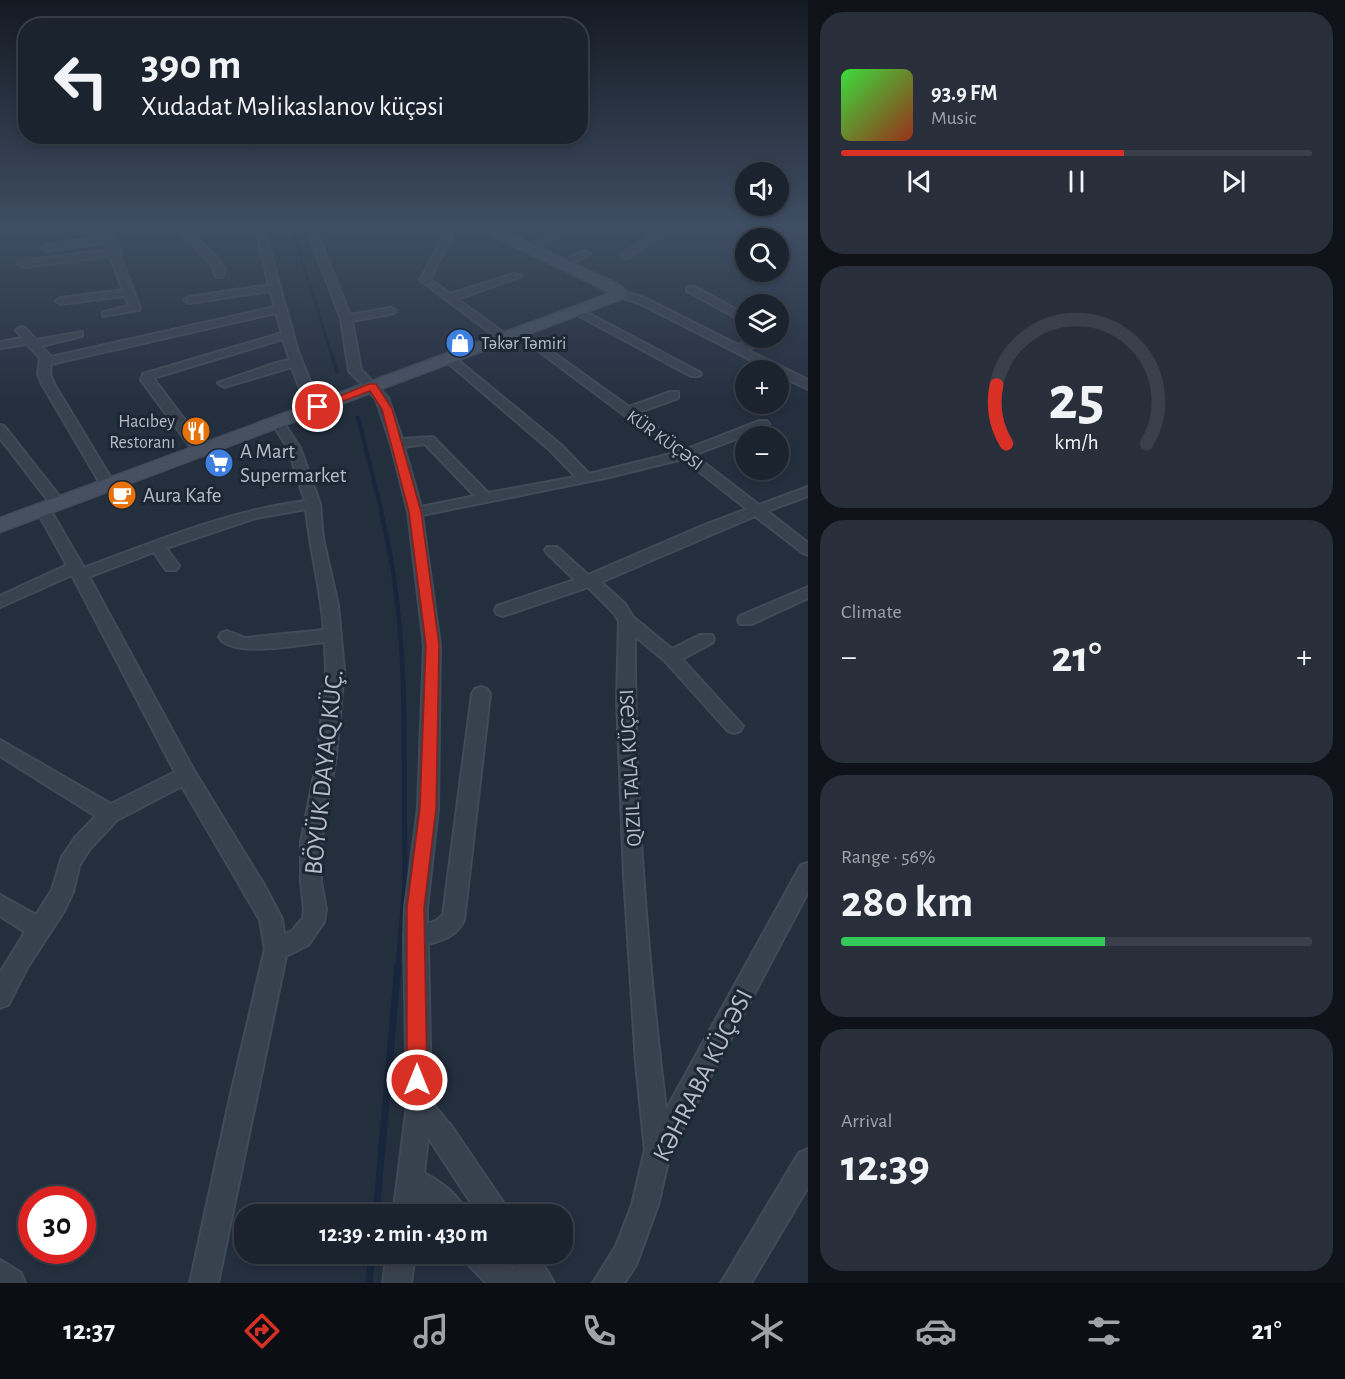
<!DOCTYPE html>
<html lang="en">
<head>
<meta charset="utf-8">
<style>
  body { margin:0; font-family:"Alegreya Sans",sans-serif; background:#282f3a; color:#f1f3f6; height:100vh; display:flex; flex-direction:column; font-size:22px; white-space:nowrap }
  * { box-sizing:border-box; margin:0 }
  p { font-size:20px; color:#a0a4aa }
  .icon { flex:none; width:33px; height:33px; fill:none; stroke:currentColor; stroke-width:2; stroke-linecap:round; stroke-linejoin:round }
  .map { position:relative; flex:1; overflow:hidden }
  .sheet { display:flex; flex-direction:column; gap:12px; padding:12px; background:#0f1319; width:537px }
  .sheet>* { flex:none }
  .top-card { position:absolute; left:18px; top:18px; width:570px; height:126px; border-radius:24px; box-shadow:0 3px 9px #0003,0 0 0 2px #39404a; background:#1b232e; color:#f1f3f6; overflow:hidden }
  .buttons { position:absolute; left:735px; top:162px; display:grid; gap:12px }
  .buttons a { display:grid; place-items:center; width:54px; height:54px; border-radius:50%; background:#1b232e; box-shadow:0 3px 9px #0003,0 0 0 2px #39404a; font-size:30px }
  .speed { position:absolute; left:18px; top:1186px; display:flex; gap:12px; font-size:30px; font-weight:700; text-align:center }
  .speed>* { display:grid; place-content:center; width:78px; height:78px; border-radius:50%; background:#1b232e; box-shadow:0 3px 9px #0003,0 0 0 2px #39404a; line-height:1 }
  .speed .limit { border:9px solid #d22; background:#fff; color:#111 }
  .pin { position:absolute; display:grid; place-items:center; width:51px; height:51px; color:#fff; margin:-26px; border:3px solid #fff; border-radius:50%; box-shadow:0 2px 6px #0007 }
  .me { position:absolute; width:66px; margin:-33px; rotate:0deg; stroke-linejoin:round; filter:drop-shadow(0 0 4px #0008) }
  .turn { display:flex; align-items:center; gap:21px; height:126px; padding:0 24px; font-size:27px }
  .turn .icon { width:78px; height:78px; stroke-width:2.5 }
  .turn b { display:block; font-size:42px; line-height:51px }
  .big { font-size:45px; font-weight:600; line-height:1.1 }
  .sheet .widget { flex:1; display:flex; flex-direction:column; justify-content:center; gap:9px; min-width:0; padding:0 21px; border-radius:24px; background:#282f3a }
  .sheet .dial { align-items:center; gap:0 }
  .dial svg { height:156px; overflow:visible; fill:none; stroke:#39404a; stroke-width:7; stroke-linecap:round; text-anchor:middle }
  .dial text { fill:#f1f3f6; stroke:none }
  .song { display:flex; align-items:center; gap:18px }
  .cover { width:72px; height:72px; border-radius:9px; background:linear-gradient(135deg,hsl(120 70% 55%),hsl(10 70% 35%)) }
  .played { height:6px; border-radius:3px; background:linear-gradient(90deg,#d93025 60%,#39404a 60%) }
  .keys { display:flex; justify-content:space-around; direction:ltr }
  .heat { display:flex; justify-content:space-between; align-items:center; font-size:33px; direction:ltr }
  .charge { height:9px; border-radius:4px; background:linear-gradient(90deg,#34c759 56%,#39404a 0) }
  .trip { position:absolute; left:234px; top:1204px; width:339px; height:60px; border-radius:24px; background:#1b232e; box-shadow:0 3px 9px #0003,0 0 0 2px #39404a; font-weight:600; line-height:60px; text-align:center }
  .tabs { display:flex; height:96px; justify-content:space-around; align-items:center; background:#0b0e12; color:#a0a4aa }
  .tabs .icon { width:42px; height:42px }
  .tabs .selected { color:#d93025 }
  .tabs b { font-size:27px; color:#f1f3f6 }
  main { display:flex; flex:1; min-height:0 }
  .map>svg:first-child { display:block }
</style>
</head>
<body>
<main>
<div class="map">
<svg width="808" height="1283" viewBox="0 0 808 1283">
  <rect width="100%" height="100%" fill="#242f3e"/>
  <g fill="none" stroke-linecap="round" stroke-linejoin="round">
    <!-- stream-far4 -->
    <path stroke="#17263c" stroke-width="3" d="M291 226 331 353"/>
    <!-- stream-far3 -->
    <path stroke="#17263c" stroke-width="4" d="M331 352 337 371
      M358 418 382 513"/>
    <!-- stream-far2 -->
    <path stroke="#17263c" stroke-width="4.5" d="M381 512C398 578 403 646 404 714"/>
    <!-- stream-far1 -->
    <path stroke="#17263c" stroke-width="5" d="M398 966 405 884 404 712"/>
    <!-- stream -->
    <path stroke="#17263c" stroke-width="7" d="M376 1215 398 965
      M369 1283 372 1254"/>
    <!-- street casing -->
    <g stroke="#414a57" stroke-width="4">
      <path id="street" d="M90 226H108L121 252 119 254 140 308 139 310 103 316V312L129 306 125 296 61 304 56 301 61 298 123 290 110 256 23 267 18 264 23 261 108 250 106 243 46 251 41 248 46 245 104 237 101 229 78 234 73 231Z
        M173 226H182L214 254 225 270 222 277H216C211 254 187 244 173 226Z
        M255 226H263L298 352 316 396 325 407 319 411C304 405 297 381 292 367L224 387 218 383 276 363 290 360 283 339 153 378 208 451 201 455 196 454 141 380 143 374 282 333 276 313 51 364 50 374 54 384 115 485 108 489 103 488 42 384 38 374 40 358 27 344 0 348V342L22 338 16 330 21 327 25 328 36 340 82 332V336L41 346 51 357 275 307 270 291 189 303 184 300 189 297 269 285Z
        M306 226H314L350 315 391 308 396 311 391 314 352 321 361 370 388 398 402 439 433 437 488 493 576 477 551 451 446 361V357H454L561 445 589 474 675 453 516 334V330L520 329 629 407 670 392H678V398L637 413 687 449 759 421H767L769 424 767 427 694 455 759 505 808 487V496L767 511 808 543V555L803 553 755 516 601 582 625 604 633 617 672 649 700 635H712L714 639 712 643 682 659 743 726 740 731 734 733 728 731 665 661 635 636C634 794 647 954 666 1110L801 865 808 863V892L670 1153 658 1205 636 1265 624 1283H593L616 1246 632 1205 645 1150 636 1063 624 875 617 700 619 621 613 612 588 587 503 616 497 614 495 610 497 606 575 580 547 553 545 550 547 547H557L588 575 702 526 747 509 683 459 605 478 422 515 440 645 438 808 427 908V924L436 921 443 915 472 694 475 689 481 687 487 689 490 694 464 920C457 936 443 940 428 944L431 1102 452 1127 505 1205 508 1215H479L428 1137 424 1173C443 1183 459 1195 467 1215H437L421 1201 419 1215H393L407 1106 404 937 405 908 418 808 424 645 408 512 391 444 376 399 349 371 341 319ZM425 444 475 496 421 507 404 447Z
        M374 226H397L376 231 372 228Z
        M449 226H457L430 279 450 294 514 274 522 276 457 299 508 336V340H500L420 280Z
        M568 226H579L534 249 526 247Z
        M665 226H675L628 258H622V254Z
        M585 251 590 254 588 256 562 266 557 263Z
        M687 287H695L746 315V323L687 291Z
        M619 290 647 299 738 345 758 338H771L770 340 747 350 808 380V389L778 375V370H771L639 303 615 295 614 293Z
        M578 308 699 372 701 374 699 376H691L574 313V309Z
        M278 419 282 420 300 448 320 504 323 539 338 605 344 670 336 756 321 842V882L326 909 324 922 308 945 286 956 218 1283H190L230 1098 265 949 260 920 182 786 117 820 89 850 79 866 73 892 64 911 27 968 8 1005 0 1008V973L25 932 0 916V895L36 915 52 890 62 857 75 838 96 816 0 756V740L111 804 175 772 72 575 0 607V596L67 565 36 509 38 506H48L84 568C156 541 228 511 305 501L288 448 272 423ZM306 509C310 550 321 589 324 630L245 638 227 631 221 633 219 637C232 659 302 644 325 642L326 670 318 756 301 842V882L304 909 303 918 292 931 284 934 282 919 264 885 193 769 89 577 154 552 166 570H176L179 566 166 548 256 518Z
        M0 425 4 426 63 501 65 504 63 507H53L0 438Z
        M808 587V598L752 624H740L738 620 740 616Z
        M808 1149V1187L751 1283H721L799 1153Z
        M387 1254H415L411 1283H383Z
        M464 1254H497L515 1270 506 1254H537L554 1283H486L468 1264Z
        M0 1260 21 1273 25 1283H0Z"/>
    </g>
    <!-- secondary casing -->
    <g stroke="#414a57" stroke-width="3">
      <path id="secondary" d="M477 226H493L614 282 623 288 626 295 624 298 0 532V518L611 293 478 229Z"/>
    </g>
    <!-- street -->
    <use href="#street" fill="#38414e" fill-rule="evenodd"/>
    <!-- secondary -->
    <use href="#secondary" fill="#465061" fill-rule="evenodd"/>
  </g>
  <!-- sky -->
  <linearGradient id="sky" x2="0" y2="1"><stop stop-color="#141a22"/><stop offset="0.56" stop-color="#3f4d63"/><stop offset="1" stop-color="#3f4d63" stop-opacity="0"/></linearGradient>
  <rect width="808" height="405" fill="url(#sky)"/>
  <!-- route -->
  <path fill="#d93025" stroke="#8d1f18" stroke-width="1.5" d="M369 384H376L392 409 421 512 439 645 436 808 424 908 427 1080 424 1087 417 1090 410 1087 407 1080V908L420 808 426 645 409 512 382 409 370 391 322 409 313 407Z"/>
  <!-- icons -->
  <defs>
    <g id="shop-disc" transform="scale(1.5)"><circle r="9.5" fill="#3f7fe0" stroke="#1d2633"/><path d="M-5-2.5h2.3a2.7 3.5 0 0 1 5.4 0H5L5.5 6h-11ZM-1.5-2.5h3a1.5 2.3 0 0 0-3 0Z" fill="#fff"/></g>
    <g id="restaurant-disc" transform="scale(1.5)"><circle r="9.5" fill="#e8710a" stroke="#1d2633"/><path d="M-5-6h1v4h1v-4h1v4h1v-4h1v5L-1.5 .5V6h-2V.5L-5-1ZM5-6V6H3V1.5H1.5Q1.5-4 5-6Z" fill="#fff"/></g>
    <g id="supermarket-disc" transform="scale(1.5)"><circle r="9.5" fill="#3f7fe0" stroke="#1d2633"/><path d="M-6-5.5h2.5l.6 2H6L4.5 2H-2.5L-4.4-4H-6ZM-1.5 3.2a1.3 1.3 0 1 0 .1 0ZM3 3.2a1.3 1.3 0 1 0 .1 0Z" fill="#fff"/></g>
    <g id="cafe-disc" transform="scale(1.5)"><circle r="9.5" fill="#e8710a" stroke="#1d2633"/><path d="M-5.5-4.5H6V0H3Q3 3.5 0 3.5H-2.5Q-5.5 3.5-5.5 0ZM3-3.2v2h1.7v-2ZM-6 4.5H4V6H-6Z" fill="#fff"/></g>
  </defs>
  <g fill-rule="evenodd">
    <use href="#shop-disc" x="460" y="343"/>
    <use href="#restaurant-disc" x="196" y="431"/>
    <use href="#supermarket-disc" x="219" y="463"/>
    <use href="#cafe-disc" x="122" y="495"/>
  </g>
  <g text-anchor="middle" stroke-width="6" stroke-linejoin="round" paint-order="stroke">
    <!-- far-poi labels -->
    <g font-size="18" fill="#b4bcc9" stroke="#1d2633" text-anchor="start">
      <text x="481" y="349">Təkər Təmiri</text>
      <text x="175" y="427" text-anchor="end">Hacıbey<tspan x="175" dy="21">Restoranı</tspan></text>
    </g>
    <!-- far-street labels -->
    <g font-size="18" fill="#b4bcc9" stroke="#1d2633">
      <text transform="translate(665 440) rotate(36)" y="6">KÜR KÜÇƏSI</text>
    </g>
    <!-- poi labels -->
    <g font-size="21" fill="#b4bcc9" stroke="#1d2633" text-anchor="start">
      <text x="240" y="458">A Mart<tspan x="240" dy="24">Supermarket</tspan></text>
      <text x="143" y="502">Aura Kafe</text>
    </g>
    <!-- street labels -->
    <g font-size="21" fill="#b4bcc9" stroke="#1d2633">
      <text transform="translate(630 768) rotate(-93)" y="7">QIZIL TALA KÜÇƏSI</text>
    </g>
    <!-- near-street labels -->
    <g font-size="26" fill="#b4bcc9" stroke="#1d2633">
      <text transform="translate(323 772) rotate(-84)" y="9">BÖYÜK DAYAQ KÜÇ.</text>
      <text transform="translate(702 1075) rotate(-63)" y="9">KƏHRABA KÜÇƏSI</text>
    </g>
  </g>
</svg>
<div class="buttons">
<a><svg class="icon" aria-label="sound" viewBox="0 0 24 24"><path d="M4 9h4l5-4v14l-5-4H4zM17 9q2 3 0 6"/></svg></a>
<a><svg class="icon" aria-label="search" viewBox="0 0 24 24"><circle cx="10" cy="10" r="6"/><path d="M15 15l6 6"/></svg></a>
<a><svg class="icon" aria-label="layers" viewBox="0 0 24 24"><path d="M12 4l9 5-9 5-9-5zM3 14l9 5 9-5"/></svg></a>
<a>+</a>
<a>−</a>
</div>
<div class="speed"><div class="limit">30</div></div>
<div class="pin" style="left:318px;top:407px;background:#d93025"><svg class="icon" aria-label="arrive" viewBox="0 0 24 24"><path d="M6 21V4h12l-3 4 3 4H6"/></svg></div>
<svg class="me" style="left:417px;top:1080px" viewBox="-20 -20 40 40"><circle r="17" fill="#d93025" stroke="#fff" stroke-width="3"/><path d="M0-11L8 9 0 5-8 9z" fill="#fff"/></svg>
<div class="trip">12:39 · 2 min · 430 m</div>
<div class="top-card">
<div class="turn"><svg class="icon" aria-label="left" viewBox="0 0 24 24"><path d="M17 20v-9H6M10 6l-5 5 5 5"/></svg><div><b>390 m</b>Xudadat Məlikaslanov küçəsi</div></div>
</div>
</div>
<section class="sheet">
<div class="widget">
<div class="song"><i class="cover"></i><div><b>93.9 FM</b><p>Music</p></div></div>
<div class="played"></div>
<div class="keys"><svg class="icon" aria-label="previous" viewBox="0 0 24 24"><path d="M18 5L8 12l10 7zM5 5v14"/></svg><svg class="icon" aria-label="pause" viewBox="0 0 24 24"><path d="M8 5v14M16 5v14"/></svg><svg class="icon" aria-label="next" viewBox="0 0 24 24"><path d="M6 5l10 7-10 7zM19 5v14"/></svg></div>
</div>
<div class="widget dial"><svg viewBox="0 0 100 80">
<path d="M14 69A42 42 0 1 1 86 69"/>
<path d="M14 69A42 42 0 0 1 9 39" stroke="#d93025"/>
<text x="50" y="56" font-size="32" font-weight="700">25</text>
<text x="50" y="72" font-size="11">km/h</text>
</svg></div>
<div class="widget"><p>Climate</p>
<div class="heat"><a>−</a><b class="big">21°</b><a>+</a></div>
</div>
<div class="widget"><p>Range · 56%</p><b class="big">280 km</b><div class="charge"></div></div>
<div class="widget"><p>Arrival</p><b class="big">12:39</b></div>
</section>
</main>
<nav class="tabs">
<b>12:37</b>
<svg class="icon selected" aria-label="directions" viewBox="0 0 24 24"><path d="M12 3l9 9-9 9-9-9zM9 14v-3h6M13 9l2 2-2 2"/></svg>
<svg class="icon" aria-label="music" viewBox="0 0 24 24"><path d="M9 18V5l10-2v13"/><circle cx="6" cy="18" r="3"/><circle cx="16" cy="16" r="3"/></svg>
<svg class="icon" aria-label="phone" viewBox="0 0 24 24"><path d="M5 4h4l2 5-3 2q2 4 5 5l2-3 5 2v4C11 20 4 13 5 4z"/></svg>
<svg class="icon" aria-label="climate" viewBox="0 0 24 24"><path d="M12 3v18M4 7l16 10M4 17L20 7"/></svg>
<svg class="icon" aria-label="car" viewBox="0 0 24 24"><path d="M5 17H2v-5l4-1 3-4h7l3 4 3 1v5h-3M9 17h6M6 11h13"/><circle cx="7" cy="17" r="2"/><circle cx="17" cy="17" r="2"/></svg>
<svg class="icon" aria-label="filters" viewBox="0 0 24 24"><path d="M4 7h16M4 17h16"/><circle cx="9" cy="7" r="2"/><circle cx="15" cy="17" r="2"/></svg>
<b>21°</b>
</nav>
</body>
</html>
